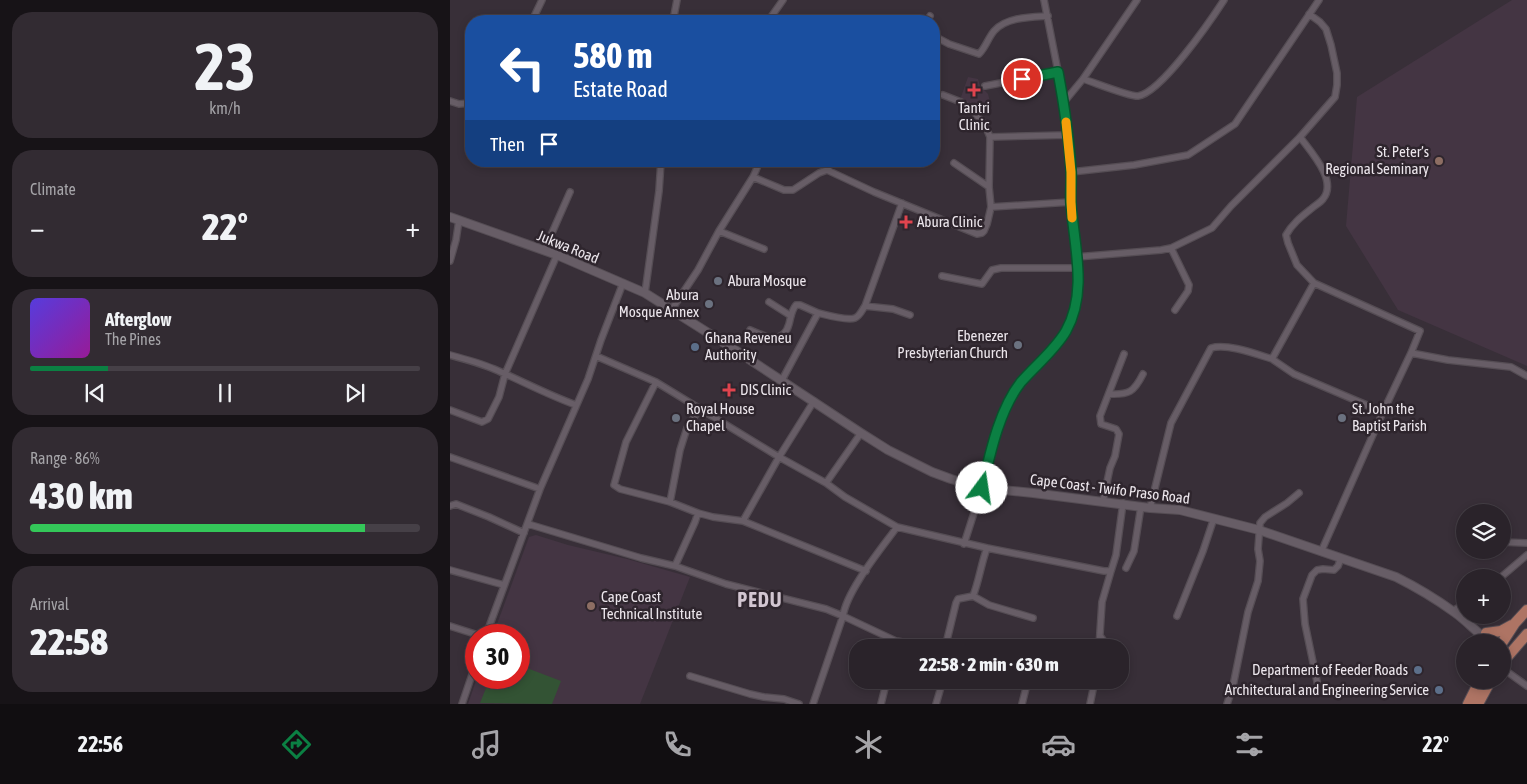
<!DOCTYPE html>
<html lang="en">
<head>
<meta charset="utf-8">
<style>
  body { margin:0; font-family:"Asap Condensed",sans-serif; background:#322b32; color:#f1f3f6; height:100vh; display:flex; flex-direction:column; font-size:19px; white-space:nowrap }
  * { box-sizing:border-box; margin:0 }
  p { font-size:16px; color:#a5a4a8 }
  .icon { flex:none; width:28px; height:28px; fill:none; stroke:currentColor; stroke-width:2; stroke-linecap:round; stroke-linejoin:round }
  .map { position:relative; flex:1; overflow:hidden }
  .side { display:flex; flex-direction:column; gap:12px; padding:12px; background:#171317; width:450px }
  .side>* { flex:none }
  .top-card { position:absolute; left:15px; top:15px; width:475px; height:152px; border-radius:20px; box-shadow:0 2px 8px #0003,0 0 0 1px #464047; background:#1a4fa0; color:#fff; overflow:hidden }
  .controls { position:absolute; left:1006px; top:504px; display:grid; gap:10px }
  .controls a { display:grid; place-items:center; width:55px; height:55px; border-radius:50%; background:#2a232a; box-shadow:0 2px 8px #0003,0 0 0 1px #464047; font-size:25px }
  .speed { position:absolute; left:15px; top:624px; display:flex; gap:10px; font-size:25px; font-weight:700; text-align:center }
  .speed>* { display:grid; place-content:center; width:65px; height:65px; border-radius:50%; background:#2a232a; box-shadow:0 2px 8px #0003,0 0 0 1px #464047; line-height:1 }
  .speed .limit { border:8px solid #d22; background:#fff; color:#111 }
  .pin { position:absolute; display:grid; place-items:center; width:42px; height:42px; color:#fff; margin:-21px; border:2px solid #fff; border-radius:50%; box-shadow:0 1px 5px #0007 }
  .me { position:absolute; width:55px; margin:-28px; rotate:14deg; stroke-linejoin:round; filter:drop-shadow(0 0 4px #0008) }
  .turn { display:flex; align-items:center; gap:18px; height:105px; padding:0 25px; font-size:22px }
  .turn .icon { width:65px; height:65px; stroke-width:2.5 }
  .turn b { display:block; font-size:35px; line-height:42px }
  .then { display:flex; align-items:center; height:48px; padding:0 25px; background:#0003; gap:10px; font-size:19px }
  .big { font-size:38px; font-weight:800; line-height:1.1 }
  .side .widget { flex:1; display:flex; flex-direction:column; justify-content:center; gap:8px; min-width:0; padding:0 18px; border-radius:20px; background:#322b32 }
  .side .dial { align-items:center; gap:0 }
  .dial b { font-size:65px; line-height:1 }
  .song { display:flex; align-items:center; gap:15px }
  .cover { width:60px; height:60px; border-radius:8px; background:linear-gradient(135deg,hsl(250 70% 55%),hsl(300 70% 35%)) }
  .played { height:5px; border-radius:2px; background:linear-gradient(90deg,#0b8043 20%,#464047 20%) }
  .keys { display:flex; justify-content:space-around; direction:ltr }
  .heat { display:flex; justify-content:space-between; align-items:center; font-size:28px; direction:ltr }
  .charge { height:8px; border-radius:4px; background:linear-gradient(90deg,#34c759 86%,#464047 0) }
  .trip { position:absolute; left:399px; top:639px; width:280px; height:50px; border-radius:20px; background:#2a232a; box-shadow:0 2px 8px #0003,0 0 0 1px #464047; font-weight:800; line-height:50px; text-align:center }
  .tab-bar { display:flex; height:80px; justify-content:space-around; align-items:center; background:#110e11; color:#a5a4a8 }
  .tab-bar .icon { width:35px; height:35px }
  .tab-bar .selected { color:#0b8043 }
  .tab-bar b { font-size:22px; color:#f1f3f6 }
  main { display:flex; flex:1; min-height:0 }
  .map>svg:first-child { display:block }
</style>
</head>
<body>
<main>
<section class="side">
<div class="widget dial"><b>23</b><p>km/h</p></div>
<div class="widget"><p>Climate</p>
<div class="heat"><a>−</a><b class="big">22°</b><a>+</a></div>
</div>
<div class="widget">
<div class="song"><i class="cover"></i><div><b>Afterglow</b><p>The Pines</p></div></div>
<div class="played"></div>
<div class="keys"><svg class="icon" aria-label="previous" viewBox="0 0 24 24"><path d="M18 5L8 12l10 7zM5 5v14"/></svg><svg class="icon" aria-label="pause" viewBox="0 0 24 24"><path d="M8 5v14M16 5v14"/></svg><svg class="icon" aria-label="next" viewBox="0 0 24 24"><path d="M6 5l10 7-10 7zM19 5v14"/></svg></div>
</div>
<div class="widget"><p>Range · 86%</p><b class="big">430 km</b><div class="charge"></div></div>
<div class="widget"><p>Arrival</p><b class="big">22:58</b></div>
</section>
<div class="map">
<svg width="1077" height="704" viewBox="0 0 1077 704">
  <rect width="100%" height="100%" fill="#382f38"/>
  <!-- built -->
  <path fill="#443543" d="M1062 0H1077V366L948 310 896 226 907 97Z
    M518 77 528 79 530 86 538 94 542 109 510 100Z
    M86 535 118 545 177 559 240 577 190 704H18L27 678H69V635H43L79 537Z"/>
  <!-- green -->
  <path fill="#335334" d="M69 665 111 681 102 704 30 703 40 678H69Z"/>
  <g fill="none" stroke-linecap="round" stroke-linejoin="round">
    <!-- minor casing -->
    <g stroke="#554d54" stroke-width="8">
      <path id="minor" d="M82 21 92 0
        M223 21 227 0
        M316 21 321 17 333 0
        M477 21 480 16
        M484 36 499 44 529 54C536 47 538 38 544 31 556 17 581 17 598 16
        M633 79C643 82 680 97 688 96 711 93 761 20 774 0
        M535 86 608 72
        M0 101 9 104 21 103
        M614 102 633 79 687 0
        M540 137 618 135
        M850 137 885 97 887 85V73L881 45 876 29 870 22 859 14
        M504 163 539 187
        M377 170 382 161
        M621 172 684 165 738 155 785 124 869 0
        M303 177 334 190H343L369 173 377 170 424 192 527 234 532 233 534 231 537 224 541 207 539 187 540 137 535 125 522 110 511 102 493 95
        M541 207 621 202
        M269 231 314 249
        M721 248 739 285 738 291 725 310
        M94 251 120 192
        M626 257 711 250 721 248 762 228 781 206 850 137C861 152 888 181 873 199 870 203 864 206 861 209 851 217 842 224 836 235L838 243 847 265 864 283 970 331 961 353 933 412 871 552
        M0 261 6 240 9 220
        M492 276 532 284 542 270 551 268H627
        M864 283 822 359 844 374 933 412
        M195 293 209 191 211 161
        M319 302 341 316
        M415 306 443 309 460 315
        M222 309 248 270 269 231 303 177 307 168 309 161
        M300 330C314 336 333 346 339 324 341 317 341 311 346 305H350L368 313
        M961 353 998 360 1061 367 1077 376
        M0 355C15 359 30 363 44 369 72 381 98 395 126 405
        M146 356 206 382 329 457 293 521
        M332 380 368 313C376 315 397 321 405 318 410 316 412 310 415 306L452 203
        M206 382 176 442 164 485 170 489 220 502 248 513
        M659 394C679 395 684 392 693 374
        M364 401 329 457 376 483
        M0 410 32 422 38 419 49 397 55 374 107 255
        M411 433 376 483 395 497 447 527 537 548C531 564 529 581 523 596L539 605 583 618
        M0 457 90 489
        M653 501 660 468 665 456 669 434 666 429 651 424 650 416 674 354
        M220 502 230 450 237 428 250 408
        M0 506 6 504 39 517 74 533
        M700 508 721 423 761 348C777 343 806 354 822 359
        M78 524 191 558 225 566 245 522 248 513 263 517 293 521 416 571
        M447 527C431 549 397 590 393 616L446 641 489 648
        M1052 542 1077 543
        M514 544 532 488 540 455 556 408 571 383 600 352 616 331 623 313 628 287 627 268 621 202V172L614 102 594 0
        M537 548 654 571H661L666 555 673 503
        M225 566 276 584 376 609 393 616 363 704
        M676 568 684 551 691 506
        M0 570 54 585
        M1050 578 1077 555
        M1003 611 1015 603
        M727 616 753 551 764 518
        M0 626 28 635
        M36 635 90 489 138 379 151 340 173 283
        M650 636 659 648
        M495 648 506 603 508 599 523 596
        M649 648 652 602 661 571
        M670 661 672 664
        M1052 668 1077 686
        M240 676 300 694 314 697 334 699 349 704
        M605 680 644 685
        M869 691 855 624 853 599 862 575 867 570 873 569 884 570 888 566 891 558
        M12 704 26 663
        M431 704 437 680
        M486 704 493 680
        M572 704 578 680
        M640 704 645 680
        M777 704 783 686 798 612 808 581 810 561 808 549 810 523 815 517 837 503 849 493"/>
    </g>
    <!-- secondary casing -->
    <g stroke="#554d54" stroke-width="10">
      <path id="secondary" d="M0 217 107 255 195 293 282 348 411 433 438 450 482 472 501 479 532 488 583 493 700 508 730 510 809 530 946 577C966 587 986 599 1004 612 1017 621 1027 633 1040 642"/>
    </g>
    <!-- trunk casing -->
    <g stroke="#554d54" stroke-width="12">
      <path id="trunk" d="M1036 633 1051 631 1062 625
        M1052 643 1065 623 1077 610
        M1052 663 1077 634
        M1018 704 1030 680
        M1028 704 1041 680"/>
    </g>
    <!-- minor -->
    <use href="#minor" stroke="#675d66" stroke-width="5.5"/>
    <!-- secondary -->
    <use href="#secondary" stroke="#675d66" stroke-width="8"/>
    <!-- trunk -->
    <use href="#trunk" stroke="#ae7464" stroke-width="10"/>
  </g>
  <g fill="none" stroke-linecap="round" stroke-linejoin="round">
    <!-- route casing -->
    <g stroke="#07532c" stroke-width="12">
      <path id="route" d="M532 488C540 454 549 410 571 382 586 365 605 350 616 331 638 292 624 245 621 204 620 192 622 181 621 170 619 137 614 104 608 72L572 79"/>
    </g>
    <!-- route -->
    <use href="#route" stroke="#0b8043" stroke-width="9"/>
    <!-- slow -->
    <path stroke="#f59e0b" stroke-width="9" d="M616 122 621 172V202L622 218"/>
  </g>
  <!-- markers -->
  <g fill="#e0444e" stroke="#2e252d" stroke-width="2">
    <path d="M521.5 82.5h5v5h5v5h-5v5h-5v-5h-5v-5h5z"/>
    <path d="M453.5 214.5h5v5h5v5h-5v5h-5v-5h-5v-5h5z"/>
    <path d="M276.5 382.5h5v5h5v5h-5v5h-5v-5h-5v-5h5z"/>
  </g>
  <g fill="#8d6e63" stroke="#2e252d" stroke-width="2">
    <circle cx="989" cy="161" r="5"/>
    <circle cx="141" cy="606" r="5"/>
  </g>
  <g fill="#6b7280" stroke="#2e252d" stroke-width="2">
    <circle cx="268" cy="281" r="5"/>
    <circle cx="259" cy="304" r="5"/>
    <circle cx="568" cy="345" r="5"/>
    <circle cx="226" cy="418" r="5"/>
    <circle cx="892" cy="418" r="5"/>
  </g>
  <g fill="#5c6f8a" stroke="#2e252d" stroke-width="2">
    <circle cx="245" cy="347" r="5"/>
    <circle cx="968" cy="670" r="5"/>
    <circle cx="989" cy="690" r="5"/>
  </g>
  <g text-anchor="middle" stroke-width="5" stroke-linejoin="round" paint-order="stroke">
    <!-- poi labels -->
    <g font-size="15" fill="#ece6ec" stroke="#2e252d" text-anchor="start">
      <text x="524" y="113" text-anchor="middle">Tantri<tspan x="524" dy="17">Clinic</tspan></text>
      <text x="979" y="157" text-anchor="end">St. Peter’s<tspan x="979" dy="17">Regional Seminary</tspan></text>
      <text x="467" y="227">Abura Clinic</text>
      <text x="278" y="286">Abura Mosque</text>
      <text x="249" y="300" text-anchor="end">Abura<tspan x="249" dy="17">Mosque Annex</tspan></text>
      <text x="558" y="341" text-anchor="end">Ebenezer<tspan x="558" dy="17">Presbyterian Church</tspan></text>
      <text x="255" y="343">Ghana Reveneu<tspan x="255" dy="17">Authority</tspan></text>
      <text x="290" y="395">DIS Clinic</text>
      <text x="236" y="414">Royal House<tspan x="236" dy="17">Chapel</tspan></text>
      <text x="902" y="414">St. John the<tspan x="902" dy="17">Baptist Parish</tspan></text>
      <text x="151" y="602">Cape Coast<tspan x="151" dy="17">Technical Institute</tspan></text>
      <text x="958" y="675" text-anchor="end">Department of Feeder Roads</text>
      <text x="979" y="695" text-anchor="end">Architectural and Engineering Service</text>
    </g>
    <!-- street labels -->
    <g font-size="15" fill="#ece6ec" stroke="#2e252d">
      <text transform="translate(118 247) rotate(22)" y="5">Jukwa Road</text>
      <text transform="translate(660 489) rotate(7)" y="5">Cape Coast - Twifo Praso Road</text>
    </g>
    <!-- district labels -->
    <g font-size="20" font-weight="bold" letter-spacing="1" fill="#d2c6d1" stroke="#2e252d">
      <text x="310" y="607">PEDU</text>
    </g>
  </g>
</svg>
<div class="controls">
<a><svg class="icon" aria-label="layers" viewBox="0 0 24 24"><path d="M12 4l9 5-9 5-9-5zM3 14l9 5 9-5"/></svg></a>
<a>+</a>
<a>−</a>
</div>
<div class="speed"><div class="limit">30</div></div>
<div class="pin" style="left:572px;top:79px;background:#d93025"><svg class="icon" aria-label="arrive" viewBox="0 0 24 24"><path d="M6 21V4h12l-3 4 3 4H6"/></svg></div>
<svg class="me" style="left:532px;top:488px" viewBox="-20 -20 40 40"><circle r="19" fill="#fff"/><path d="M0-13L10 11 0 6-10 11z" fill="#0b8043"/></svg>
<div class="trip">22:58 · 2 min · 630 m</div>
<div class="top-card">
<div class="turn"><svg class="icon" aria-label="left" viewBox="0 0 24 24"><path d="M17 20v-9H6M10 6l-5 5 5 5"/></svg><div><b>580 m</b>Estate Road</div></div>
<div class="then">Then<svg class="icon" aria-label="arrive" viewBox="0 0 24 24"><path d="M6 21V4h12l-3 4 3 4H6"/></svg></div>
</div>
</div>
</main>
<nav class="tab-bar">
<b>22:56</b>
<svg class="icon selected" aria-label="directions" viewBox="0 0 24 24"><path d="M12 3l9 9-9 9-9-9zM9 14v-3h6M13 9l2 2-2 2"/></svg>
<svg class="icon" aria-label="music" viewBox="0 0 24 24"><path d="M9 18V5l10-2v13"/><circle cx="6" cy="18" r="3"/><circle cx="16" cy="16" r="3"/></svg>
<svg class="icon" aria-label="phone" viewBox="0 0 24 24"><path d="M5 4h4l2 5-3 2q2 4 5 5l2-3 5 2v4C11 20 4 13 5 4z"/></svg>
<svg class="icon" aria-label="climate" viewBox="0 0 24 24"><path d="M12 3v18M4 7l16 10M4 17L20 7"/></svg>
<svg class="icon" aria-label="car" viewBox="0 0 24 24"><path d="M5 17H2v-5l4-1 3-4h7l3 4 3 1v5h-3M9 17h6M6 11h13"/><circle cx="7" cy="17" r="2"/><circle cx="17" cy="17" r="2"/></svg>
<svg class="icon" aria-label="filters" viewBox="0 0 24 24"><path d="M4 7h16M4 17h16"/><circle cx="9" cy="7" r="2"/><circle cx="15" cy="17" r="2"/></svg>
<b>22°</b>
</nav>
</body>
</html>
